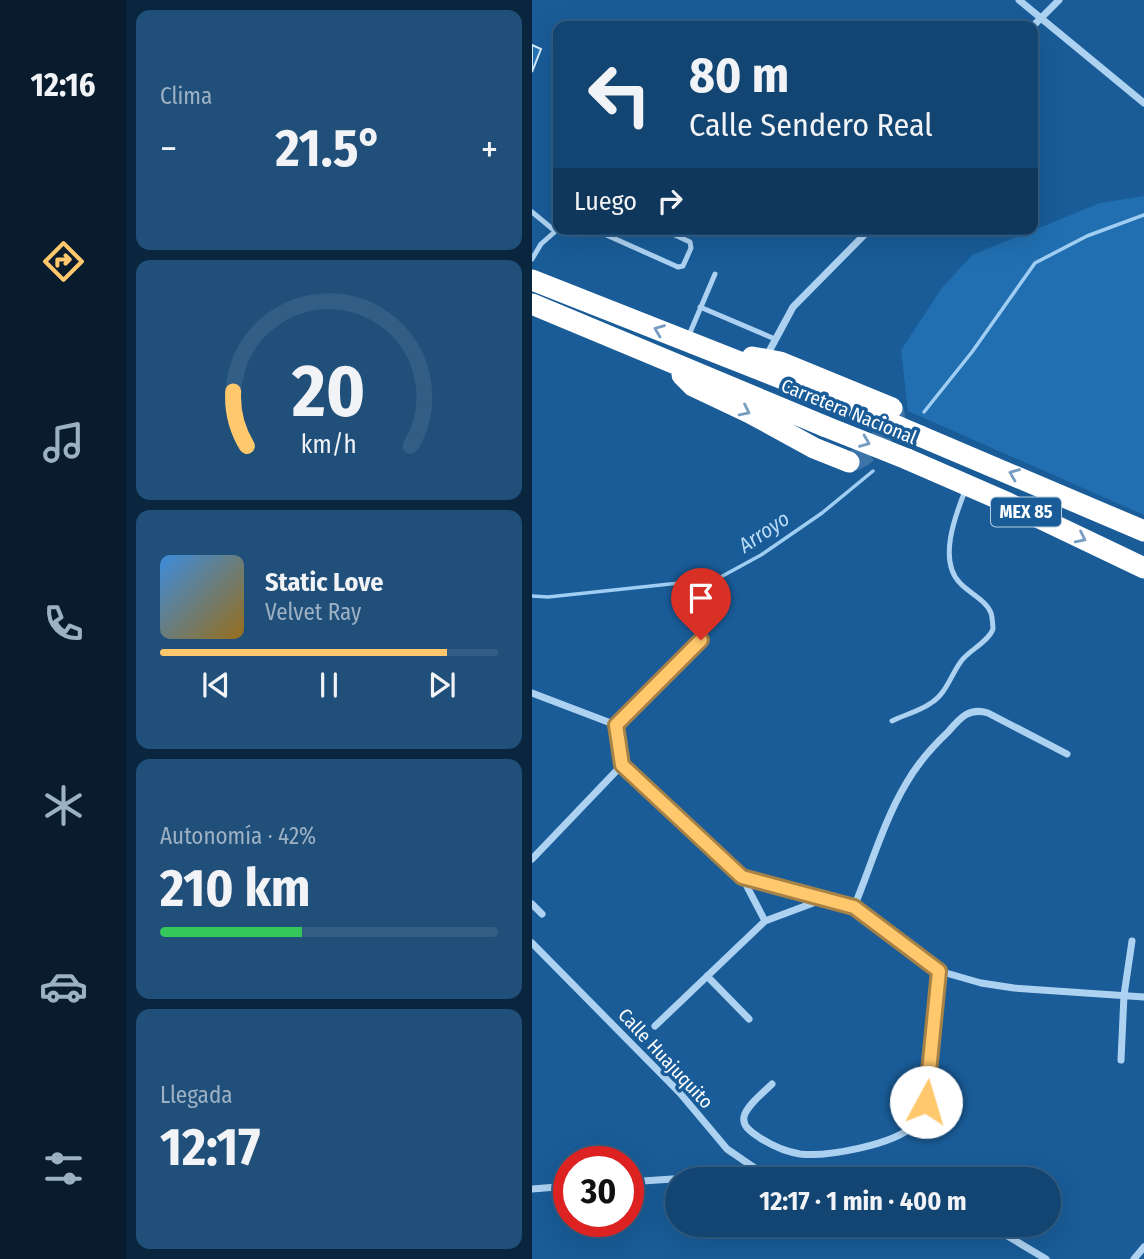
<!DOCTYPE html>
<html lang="es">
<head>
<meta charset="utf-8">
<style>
  body { margin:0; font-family:"Fira Sans Condensed",sans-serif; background:#204f7a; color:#f1f3f6; height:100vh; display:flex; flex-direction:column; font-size:26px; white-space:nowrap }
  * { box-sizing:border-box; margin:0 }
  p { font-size:23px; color:#9db1c4 }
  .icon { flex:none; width:38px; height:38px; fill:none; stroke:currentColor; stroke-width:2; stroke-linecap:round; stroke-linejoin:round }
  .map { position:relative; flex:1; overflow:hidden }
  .details { display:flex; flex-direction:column; gap:10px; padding:10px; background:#0a263f; width:406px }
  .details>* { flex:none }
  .hud { position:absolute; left:21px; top:21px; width:485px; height:214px; border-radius:14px; box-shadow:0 7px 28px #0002,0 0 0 2px #325d84; background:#134572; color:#f1f3f6; overflow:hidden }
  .speed { position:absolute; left:21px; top:1146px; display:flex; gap:14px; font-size:35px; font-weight:700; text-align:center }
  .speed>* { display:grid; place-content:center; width:91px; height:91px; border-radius:50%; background:#134572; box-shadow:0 7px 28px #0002,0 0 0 2px #325d84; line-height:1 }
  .speed .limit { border:10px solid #d22; background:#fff; color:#111 }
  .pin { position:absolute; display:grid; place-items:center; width:60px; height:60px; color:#fff; margin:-72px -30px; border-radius:50% 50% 50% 0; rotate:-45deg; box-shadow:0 0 7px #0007 }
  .pin .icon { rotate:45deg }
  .me { position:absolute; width:77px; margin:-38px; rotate:6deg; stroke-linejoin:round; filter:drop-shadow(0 0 5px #0008) }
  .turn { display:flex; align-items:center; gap:24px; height:147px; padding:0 21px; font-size:32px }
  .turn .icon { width:91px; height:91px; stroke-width:2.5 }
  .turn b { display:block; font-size:49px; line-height:60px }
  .then { display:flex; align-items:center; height:66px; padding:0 21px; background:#0003; gap:14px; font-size:26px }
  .big { font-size:52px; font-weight:700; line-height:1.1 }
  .details .widget { flex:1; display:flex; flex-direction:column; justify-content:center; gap:10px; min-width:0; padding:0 24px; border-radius:14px; background:#204f7a }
  .details .dial { align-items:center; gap:0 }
  .dial svg { height:182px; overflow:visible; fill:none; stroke:#325d84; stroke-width:7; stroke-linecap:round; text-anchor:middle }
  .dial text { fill:#f1f3f6; stroke:none }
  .song { display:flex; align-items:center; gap:21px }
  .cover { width:84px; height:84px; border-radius:10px; background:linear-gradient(135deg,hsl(210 70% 55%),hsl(40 70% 35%)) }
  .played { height:7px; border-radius:4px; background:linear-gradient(90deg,#ffc86d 85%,#325d84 85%) }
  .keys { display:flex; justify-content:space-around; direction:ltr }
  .heat { display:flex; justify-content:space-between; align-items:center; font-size:38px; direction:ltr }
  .charge { height:10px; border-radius:5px; background:linear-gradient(90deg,#34c759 42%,#325d84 0) }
  .trip { position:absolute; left:133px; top:1167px; width:396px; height:70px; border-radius:35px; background:#134572; box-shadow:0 7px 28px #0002,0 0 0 2px #325d84; font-weight:700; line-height:70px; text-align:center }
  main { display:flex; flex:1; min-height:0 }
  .tab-bar { display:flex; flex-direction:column; width:126px; justify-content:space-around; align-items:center; background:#081c2e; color:#9db1c4 }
  .tab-bar .icon { width:49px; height:49px }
  .tab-bar .active { color:#ffc86d }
  .tab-bar b { font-size:32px; color:#f1f3f6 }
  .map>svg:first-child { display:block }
</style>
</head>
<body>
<main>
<nav class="tab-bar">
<b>12:16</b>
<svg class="icon active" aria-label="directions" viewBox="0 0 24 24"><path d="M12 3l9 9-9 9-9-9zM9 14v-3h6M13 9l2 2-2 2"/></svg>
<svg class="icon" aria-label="music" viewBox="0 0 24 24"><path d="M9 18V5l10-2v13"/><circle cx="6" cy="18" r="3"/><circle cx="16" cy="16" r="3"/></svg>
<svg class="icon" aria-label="phone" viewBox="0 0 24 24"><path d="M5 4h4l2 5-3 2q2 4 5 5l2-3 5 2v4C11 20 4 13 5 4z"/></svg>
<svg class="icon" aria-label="climate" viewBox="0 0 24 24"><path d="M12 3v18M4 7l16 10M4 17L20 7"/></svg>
<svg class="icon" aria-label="car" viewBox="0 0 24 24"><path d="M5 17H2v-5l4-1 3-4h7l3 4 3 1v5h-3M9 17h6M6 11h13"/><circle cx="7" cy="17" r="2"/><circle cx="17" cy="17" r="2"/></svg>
<svg class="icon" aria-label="filters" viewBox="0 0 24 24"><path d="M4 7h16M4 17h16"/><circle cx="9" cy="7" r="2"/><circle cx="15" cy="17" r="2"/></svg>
</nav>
<section class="details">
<div class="widget"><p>Clima</p>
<div class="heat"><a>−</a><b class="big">21.5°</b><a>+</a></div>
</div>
<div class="widget dial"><svg viewBox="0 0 100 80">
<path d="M14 69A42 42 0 1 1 86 69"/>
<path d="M14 69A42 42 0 0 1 8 45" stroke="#ffc86d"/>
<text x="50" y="56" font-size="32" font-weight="700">20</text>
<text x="50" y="72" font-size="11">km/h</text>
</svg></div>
<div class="widget">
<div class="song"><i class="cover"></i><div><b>Static Love</b><p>Velvet Ray</p></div></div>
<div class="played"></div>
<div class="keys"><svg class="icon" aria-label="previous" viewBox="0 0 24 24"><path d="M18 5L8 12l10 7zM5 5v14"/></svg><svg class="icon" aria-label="pause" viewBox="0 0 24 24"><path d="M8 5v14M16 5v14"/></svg><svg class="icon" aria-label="next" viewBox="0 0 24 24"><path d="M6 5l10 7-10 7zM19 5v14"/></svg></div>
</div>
<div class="widget"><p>Autonomía · 42%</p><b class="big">210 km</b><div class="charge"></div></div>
<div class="widget"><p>Llegada</p><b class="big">12:17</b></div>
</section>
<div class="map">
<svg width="612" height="1259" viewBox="0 0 612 1259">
  <rect width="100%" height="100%" fill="#195c98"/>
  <!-- green -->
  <path fill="#216fb1" d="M612 196V515L376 411 369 350 410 288 440 255 568 203Z"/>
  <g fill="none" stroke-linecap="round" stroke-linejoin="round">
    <!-- stream -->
    <path stroke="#a0cef3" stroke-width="3.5" d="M392 412 440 352 503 263 555 236 612 215
      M0 596 16 597 185 579 229 555 290 513 341 471"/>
  </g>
  <!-- building -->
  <path fill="#2774b6" stroke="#d4eafc" stroke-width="2" d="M0 45 9 49 0 72Z"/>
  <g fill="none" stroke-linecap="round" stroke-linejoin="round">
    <!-- highway-tunnel -->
    <path stroke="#3c74a7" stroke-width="21" stroke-dasharray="21 10" stroke-linecap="butt" d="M317 462C336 458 353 434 363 419L361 409"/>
    <!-- lane -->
    <path stroke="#add2f1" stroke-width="5" d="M0 212 23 231
      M61 229 146 267 151 266 159 248 158 242 130 229
      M0 259 9 244 26 229
      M168 307 243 339
      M157 335 183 274
      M360 721C372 715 388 711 399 703 415 693 419 674 430 660 438 650 457 641 461 629 461 626 460 616 459 613 454 600 437 593 428 583 406 561 423 516 433 491"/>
    <!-- street -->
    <path stroke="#add2f1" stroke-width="7" d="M487 0 612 103
      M500 27 527 0
      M234 357 261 307 338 229
      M0 693 84 725 90 765 210 877 322 907 407 971 449 983 482 988 612 997
      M84 725 169 640
      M0 859 90 765
      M210 877 233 921
      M0 904 10 914
      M322 907C339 866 352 820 375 782 386 763 400 747 416 732 428 718 437 707 456 713L535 754
      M0 943 148 1093 195 1149 230 1173 253 1180
      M175 976 217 1019
      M123 1026 233 921 292 899
      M589 1060 592 995 600 941
      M240 1084C232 1092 214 1106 212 1117 210 1127 221 1133 228 1138 239 1145 254 1152 268 1154 295 1157 362 1145 382 1125 388 1119 391 1110 394 1102L407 971
      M96 1182 229 1173
      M0 1189 37 1186
      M457 1225 514 1259
      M602 1259 612 1247"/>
    <!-- highway -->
    <path stroke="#fff" stroke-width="21" d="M0 280 304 400
      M0 304 292 426
      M220 357 248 362 360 408
      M150 375 161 386 218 413 282 448 317 462
      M388 436 612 531
      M375 459 476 503 612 568"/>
    <!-- highway-bridge -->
    <path stroke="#fff" stroke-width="21" d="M304 400 388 436
      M292 426 375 459"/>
  </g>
  <!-- one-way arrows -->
  <defs><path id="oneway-chevron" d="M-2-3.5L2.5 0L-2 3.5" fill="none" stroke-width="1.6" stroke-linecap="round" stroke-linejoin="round" transform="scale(1.75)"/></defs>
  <g stroke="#759dc1">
    <use href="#oneway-chevron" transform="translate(127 330) rotate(-158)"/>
    <use href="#oneway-chevron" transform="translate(213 411) rotate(26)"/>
    <use href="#oneway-chevron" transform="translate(333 442) rotate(22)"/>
    <use href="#oneway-chevron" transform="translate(482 474) rotate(-158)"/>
    <use href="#oneway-chevron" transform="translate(549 538) rotate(26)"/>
  </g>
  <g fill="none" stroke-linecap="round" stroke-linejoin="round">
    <!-- route casing -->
    <g stroke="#a68247" stroke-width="18">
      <path id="route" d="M169 640 84 725 90 765 210 877 322 907 407 971 394 1102"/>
    </g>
    <!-- route -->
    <use href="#route" stroke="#ffc86d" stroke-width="12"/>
  </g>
  <g text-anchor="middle" stroke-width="7" stroke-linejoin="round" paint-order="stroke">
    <!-- shield labels -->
    <rect fill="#195c98" stroke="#bacee0" stroke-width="2" x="459" y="497.5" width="70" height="29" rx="5"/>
    <g font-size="18" font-weight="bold" fill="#fff">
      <text x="494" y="518">MEX 85</text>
    </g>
    <!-- street labels -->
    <g font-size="19" fill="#fff" stroke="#195c98">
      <text transform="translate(317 411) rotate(22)" y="7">Carretera Nacional</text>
      <text transform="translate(134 1058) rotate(47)" y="7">Calle Huajuquito</text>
    </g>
    <!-- water labels -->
    <g font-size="21" font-style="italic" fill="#b9dbf7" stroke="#195c98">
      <text transform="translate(232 532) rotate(-34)" y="7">Arroyo</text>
    </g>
  </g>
</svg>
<div class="speed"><div class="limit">30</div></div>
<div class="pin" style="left:169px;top:640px;background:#d93025"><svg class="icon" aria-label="arrive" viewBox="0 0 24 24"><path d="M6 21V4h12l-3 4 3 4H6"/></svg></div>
<svg class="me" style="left:394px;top:1102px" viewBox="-20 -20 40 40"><circle r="19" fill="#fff"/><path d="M0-13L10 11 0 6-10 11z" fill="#ffc86d"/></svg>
<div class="trip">12:17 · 1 min · 400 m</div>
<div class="hud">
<div class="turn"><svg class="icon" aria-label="left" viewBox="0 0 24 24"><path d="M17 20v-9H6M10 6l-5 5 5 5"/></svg><div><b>80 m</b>Calle Sendero Real</div></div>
<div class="then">Luego<svg class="icon" aria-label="right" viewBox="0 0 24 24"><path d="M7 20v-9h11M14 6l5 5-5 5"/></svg></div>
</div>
</div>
</main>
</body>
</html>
